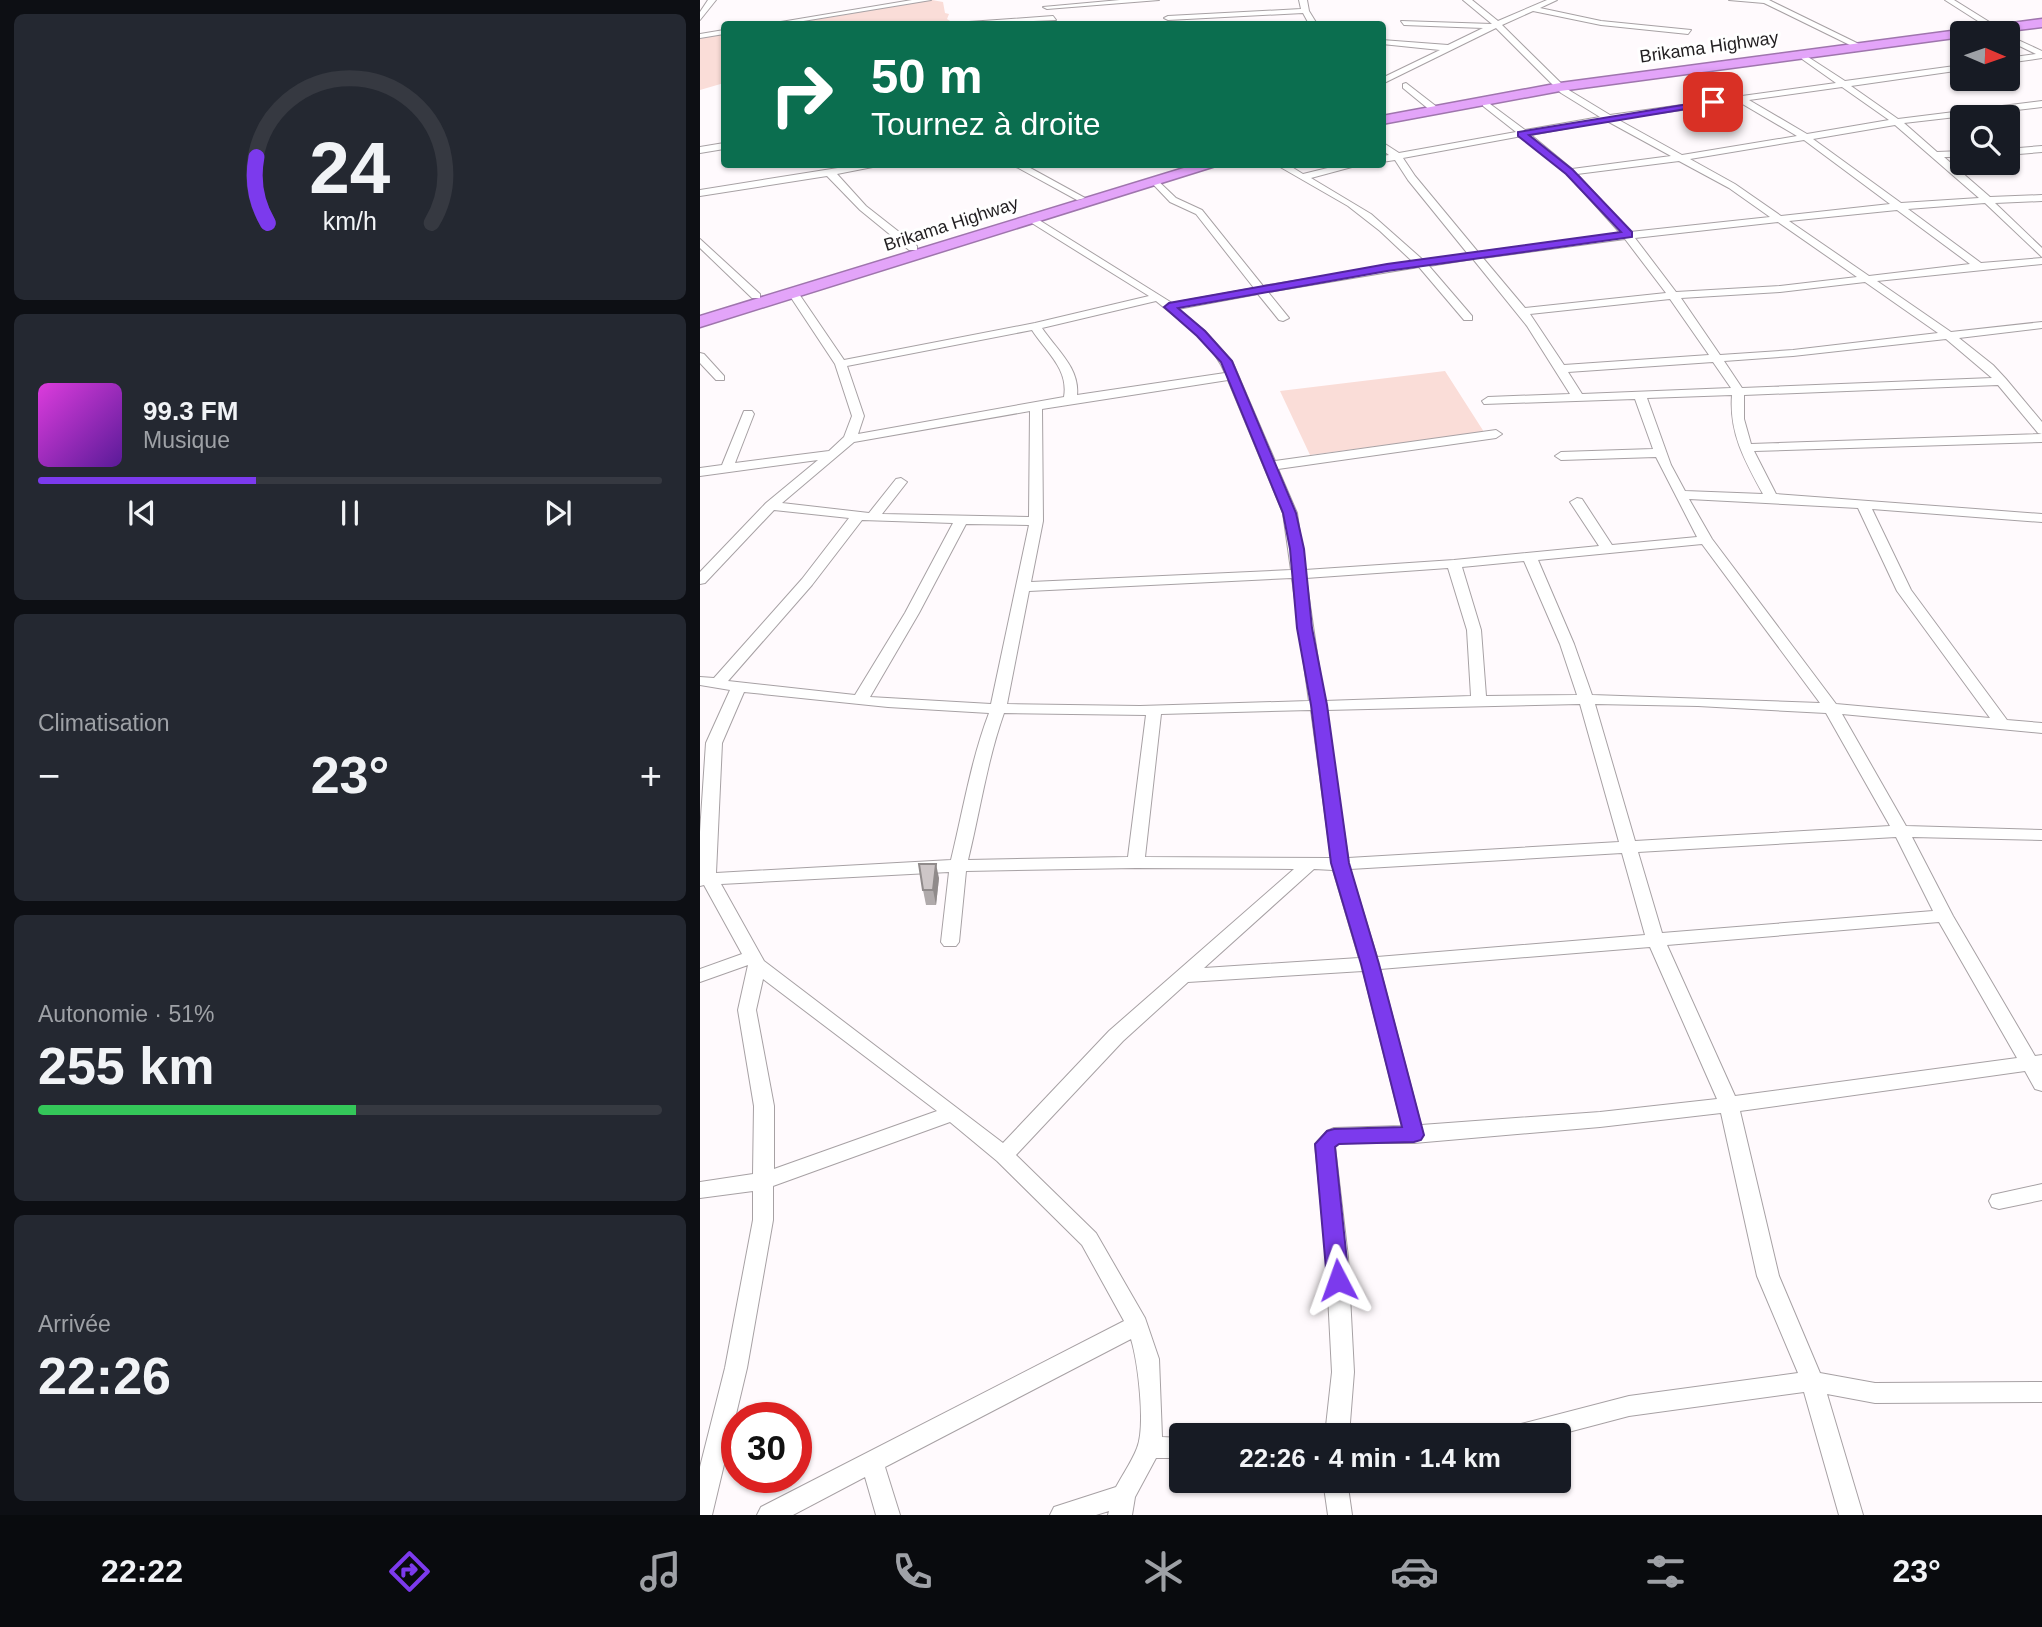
<!DOCTYPE html>
<html lang="fr">
<head>
<meta charset="utf-8">
<style>
  body { margin:0; font-family:Helvetica,sans-serif; background:#242831; color:#f1f3f6; height:100vh; display:flex; flex-direction:column; font-size:26px; white-space:nowrap }
  * { box-sizing:border-box; margin:0 }
  p { font-size:23px; color:#9ea1a6 }
  .icon { flex:none; width:38px; height:38px; fill:none; stroke:currentColor; stroke-width:2; stroke-linecap:round; stroke-linejoin:round }
  .map { position:relative; flex:1; overflow:hidden }
  .sheet { display:flex; flex-direction:column; gap:14px; padding:14px; background:#0d0f14; width:700px }
  .sheet>* { flex:none }
  .hud { position:absolute; left:21px; top:21px; width:665px; height:147px; border-radius:7px; box-shadow:0 2px 5px #0004; background:#0b6e4f; color:#fff; overflow:hidden }
  .needle { width:46px; rotate:92deg }
  .tools { position:absolute; left:1250px; top:21px; display:grid; gap:14px }
  .tools a { display:grid; place-items:center; width:70px; height:70px; border-radius:7px; background:#171b24; box-shadow:0 2px 5px #0004; font-size:35px }
  .speed { position:absolute; left:21px; top:1402px; display:flex; gap:14px; font-size:35px; font-weight:700; text-align:center }
  .speed>* { display:grid; place-content:center; width:91px; height:91px; border-radius:50%; background:#171b24; box-shadow:0 2px 5px #0004; line-height:1 }
  .speed .limit { border:10px solid #d22; background:#fff; color:#111 }
  .pin { position:absolute; display:grid; place-items:center; width:60px; height:60px; color:#fff; margin:-30px; border-radius:14px; box-shadow:0 4px 10px #0006 }
  .me { position:absolute; width:77px; margin:-38px; rotate:356deg; stroke-linejoin:round; filter:drop-shadow(0 0 5px #0008) }
  .turn { display:flex; align-items:center; gap:24px; height:147px; padding:0 35px; font-size:32px }
  .turn .icon { width:91px; height:91px; stroke-width:2.5 }
  .turn b { display:block; font-size:49px; line-height:60px }
  .big { font-size:52px; font-weight:700; line-height:1.1 }
  .sheet .card { flex:1; display:flex; flex-direction:column; justify-content:center; gap:10px; min-width:0; padding:0 24px; border-radius:10px; background:#242831 }
  .sheet .dial { align-items:center; gap:0 }
  .dial svg { height:182px; overflow:visible; fill:none; stroke:#363941; stroke-width:7; stroke-linecap:round; text-anchor:middle }
  .dial text { fill:#f1f3f6; stroke:none }
  .song { display:flex; align-items:center; gap:21px }
  .cover { width:84px; height:84px; border-radius:10px; background:linear-gradient(135deg,hsl(300 70% 55%),hsl(270 70% 35%)) }
  .played { height:7px; border-radius:4px; background:linear-gradient(90deg,#7c3aed 35%,#363941 35%) }
  .keys { display:flex; justify-content:space-around; direction:ltr }
  .heat { display:flex; justify-content:space-between; align-items:center; font-size:38px; direction:ltr }
  .charge { height:10px; border-radius:5px; background:linear-gradient(90deg,#34c759 51%,#363941 0) }
  .trip { position:absolute; left:469px; top:1423px; width:402px; height:70px; border-radius:7px; background:#171b24; box-shadow:0 2px 5px #0004; font-weight:700; line-height:70px; text-align:center }
  .tab-bar { display:flex; height:112px; justify-content:space-around; align-items:center; background:#090b0e; color:#9ea1a6 }
  .tab-bar .icon { width:49px; height:49px }
  .tab-bar .on { color:#7c3aed }
  .tab-bar b { font-size:32px; color:#f1f3f6 }
  main { display:flex; flex:1; min-height:0 }
  .map>svg:first-child { display:block }
</style>
</head>
<body>
<main>
<section class="sheet">
<div class="card dial"><svg viewBox="0 0 100 80">
<path d="M14 69A42 42 0 1 1 86 69"/>
<path d="M14 69A42 42 0 0 1 9 40" stroke="#7c3aed"/>
<text x="50" y="56" font-size="32" font-weight="700">24</text>
<text x="50" y="72" font-size="11">km/h</text>
</svg></div>
<div class="card">
<div class="song"><i class="cover"></i><div><b>99.3 FM</b><p>Musique</p></div></div>
<div class="played"></div>
<div class="keys"><svg class="icon" aria-label="previous" viewBox="0 0 24 24"><path d="M18 5L8 12l10 7zM5 5v14"/></svg><svg class="icon" aria-label="pause" viewBox="0 0 24 24"><path d="M8 5v14M16 5v14"/></svg><svg class="icon" aria-label="next" viewBox="0 0 24 24"><path d="M6 5l10 7-10 7zM19 5v14"/></svg></div>
</div>
<div class="card"><p>Climatisation</p>
<div class="heat"><a>−</a><b class="big">23°</b><a>+</a></div>
</div>
<div class="card"><p>Autonomie · 51%</p><b class="big">255 km</b><div class="charge"></div></div>
<div class="card"><p>Arrivée</p><b class="big">22:26</b></div>
</section>
<div class="map">
<svg width="1342" height="1515" viewBox="0 0 1342 1515">
  <rect width="100%" height="100%" fill="#fffafd"/>
  <!-- green -->
  <path fill="#faddd8" d="M232 0 243 2 245 13 249 14 247 19 255 24 102 22Z
    M24 33V83L0 90V37Z
    M745 371 784 432 610 455 580 391Z"/>
  <g fill="none" stroke-linecap="round" stroke-linejoin="round">
    <!-- minor casing -->
    <g stroke="#a7a1a4" stroke-width="2">
      <path id="minor" d="M8 0H16L0 20V12Z
        M212 0H231L85 24H69Z
        M420 0H459L347 9 343 7Z
        M599 0H607L609 11 617 24H609L603 13 468 20 464 18 468 16 601 9Z
        M763 0H772L798 21 847 0H857L840 8 901 21 991 30 988 34 901 25 833 11 802 25 867 89 910 115 1032 98 991 74 990 72 994 69 1042 96 1136 83 1102 59 1101 57 1105 55 1145 81 1262 65V70L1151 86 1198 119 1342 101V107L1204 123 1237 152 1262 151V157H1244L1290 197 1342 195V201L1295 203 1342 248V257L1285 203 1208 209 1281 263 1342 258V264L1177 281 1251 332 1342 322V328L1259 338 1293 365 1306 379 1342 422V434L1338 433 1298 385 1044 395V419L1051 444 1342 434V442L1054 451 1076 494 1342 514V522L1172 509 1211 590 1307 720 1342 723V733L1142 714 1206 826 1342 830V840L1212 837 1253 916 1335 1056 1342 1055V1091L1335 1089 1325 1071 1040 1111 1079 1276 1120 1373 1175 1383 1342 1382V1402L1175 1403 1127 1394 1163 1515H1139L1104 1392 929 1416 857 1435H805L809 1428 817 1425 929 1396 1098 1373 1057 1276 1021 1113 900 1127 714 1143H639L635 1147 648 1257 654 1372 649 1435H625L632 1372 626 1257 615 1144 627 1131 634 1128 702 1126 663 971 488 982 423 1041 316 1155 396 1233 445 1318 459 1359 462 1437 481 1438V1458H456L435 1497 432 1515H408L409 1511 396 1515H350L354 1507 416 1487C423 1474 432 1461 437 1448 446 1426 438 1362 431 1339L185 1467 200 1515H176L165 1477 93 1515H57L61 1507 424 1321 382 1245 297 1161 250 1122 73 1186V1220L47 1368 12 1515H0V1467L25 1368 53 1220V1191L0 1198V1182L53 1174 54 1106 38 1010 48 965 0 982V969L42 954 4 885 0 886V832L6 743 30 690 0 685V677L14 678 102 579 149 518 74 510 5 583 0 584V572L66 503 118 460 0 476V468L22 465 44 411H52L54 414 35 463 129 451 144 437 152 416 135 364 88 293 97 291 144 360 335 323 449 296 327 220V216L331 215 472 303 554 288 496 214 470 202 450 181 455 178 476 198 502 210 563 286 713 262 680 231 648 206 575 164H587L603 174 644 164H663L611 178 671 214 723 260 768 254 708 180 695 160 682 162V156L689 155 682 150V142L699 153 816 132 783 106V102L786 101 825 130 900 117 861 93 796 28 682 84V78L740 50 682 44V40L748 45 783 28 704 25 701 21 792 24ZM1142 87 1189 120 1107 134 1049 100ZM1039 102 1097 136 982 155 917 119ZM907 121 971 156 872 169 831 135ZM1195 125 1279 198 1201 203 1113 139ZM822 136 870 177 921 234 778 252 715 176 703 158ZM1104 140 1190 204 1081 216 1035 184 990 159ZM979 161 1029 188 1070 217 930 232 877 174ZM1197 210 1270 264 1169 276 1089 221ZM1078 222 1157 277 1080 286 976 292 935 238ZM925 239 966 293 825 308 783 258ZM773 259 827 326 870 394 788 397 782 401 784 404 935 399 953 449 861 452 855 456 861 460 956 457 997 537 912 545 882 499 877 498 870 502 899 546 754 560 605 570 597 513 578 469 796 438 802 434 796 430 575 461 532 361 505 331 478 309 558 294 579 320 583 321 589 318 568 292 719 267 764 320H772V316L729 266ZM1165 282 1238 333 1093 350 1020 355 981 298 1080 292ZM970 299 1009 355 864 365 830 314ZM456 301C480 321 513 343 525 373L377 395C380 368 356 349 342 328ZM332 330C346 352 369 369 364 397L158 434 164 416 147 366ZM1246 339 1292 378 1042 388 1024 361 1093 356ZM1013 362 1031 388 882 394 868 372ZM528 380 583 513 591 570 331 582 343 521 342 409ZM1032 395C1029 433 1045 461 1063 494L985 491 971 465 947 398ZM330 411 329 517 182 514 207 482 201 478 196 479 169 513 82 503 154 442ZM989 499 1158 508 1197 591 1290 718 1136 704 1012 539ZM162 520 253 523 205 613 155 695 28 681 112 585ZM266 524 329 525 291 704 170 697 219 613ZM1002 544 1120 703 892 695 874 644 838 560ZM824 561 860 644 877 695 786 696 781 630 762 567ZM748 568 767 630 771 696 624 701 606 578ZM592 578 609 701 440 706 307 704 329 591ZM44 692 188 707 289 713C271 760 263 811 251 860L16 873 22 743ZM880 704 919 842 648 858 626 710ZM895 704 998 706 1126 713 1190 826 935 841ZM611 710 631 858 445 857 461 714ZM304 713 446 715 428 857 268 860C280 811 287 761 304 713ZM1196 837 1233 911 962 933 938 852ZM922 853 945 935 677 957 650 869ZM436 868 594 869 409 1031 303 1143 64 961 21 884 249 872 241 942 244 946H256L259 942 266 871ZM614 869 633 870 659 958 504 968ZM1239 922 1317 1058 1035 1096 967 945ZM950 947 1017 1099 900 1112 721 1125 680 969ZM63 979 237 1111 74 1169V1106L56 1010Z
        M1029 0H1069L1163 46 1156 48 1064 3Z
        M1245 0H1254L1299 28 1292 30Z
        M353 16 356 20 265 24 269 22Z
        M24 30V34L0 38V34Z
        M1307 35 1342 51V58L1307 63V58L1336 54 1307 40Z
        M706 83 737 107V111H731L703 88V84Z
        M24 143V149L0 153V147Z
        M1342 146V152L1307 155V149Z
        M163 164H188L137 174 166 206 217 246V250H209L160 210 127 176 0 196V190Z
        M311 164H323L385 198 377 200Z
        M0 239 60 294V298H52L0 248Z
        M0 353 4 354 24 376V380H16L0 363Z
        M1342 1184V1200L1299 1209 1292 1207 1289 1201 1292 1195Z
        M623 1480H647L652 1515H628Z"/>
    </g>
    <!-- highway casing -->
    <g stroke="#9f75ad" stroke-width="3">
      <path id="highway" d="M1342 19V27L1293 33H1262V37L860 91 682 124V116L860 83Z
        M497 164H522L0 327V316Z"/>
    </g>
    <!-- minor -->
    <use href="#minor" fill="#fff" fill-rule="evenodd"/>
    <!-- highway -->
    <use href="#highway" fill="#e3a4f9" fill-rule="evenodd"/>
  </g>
  <!-- wall -->
  <path fill="#b0aaab" d="M239 878 236 905H226L223 890Z"/>
  <!-- shaded-wall -->
  <path fill="#908b8b" d="M236 864 239 878 236 905 233 890Z"/>
  <!-- building -->
  <path fill="#cdc6c7" stroke="#908b8b" stroke-width="2" d="M219 864H236L233 890H223Z"/>
  <!-- route -->
  <path fill="#7c3aed" stroke="#51269a" stroke-width="2" d="M1013 100 1018 102 1016 104 829 135 873 170 932 232V237L687 271 478 308 505 331 532 361 596 513 604 549 612 628 627 705 649 863 679 964 724 1135 721 1140 714 1142 639 1144 635 1147 649 1280 646 1286 638 1289 631 1286 627 1280 615 1144 627 1131 634 1129 702 1127 661 964 631 863 611 705 597 628 590 549 583 513 521 362 497 336 464 307 469 303 687 264 921 232 866 174 818 136V132Z"/>
  <g text-anchor="middle" stroke-width="6" stroke-linejoin="round" paint-order="stroke">
    <!-- far-street labels -->
    <g font-size="18" fill="#221f21" stroke="#fff">
      <text transform="translate(1009 47) rotate(-8)" y="6">Brikama Highway</text>
      <text transform="translate(251 224) rotate(-18)" y="6">Brikama Highway</text>
    </g>
  </g>
</svg>
<div class="tools">
<a><svg class="needle" viewBox="-14 -14 28 28"><path d="M0-13l5 13h-10z" fill="#e53935"/><path d="M0 13l5-13h-10z" fill="#9ea1a6"/></svg></a>
<a><svg class="icon" aria-label="search" viewBox="0 0 24 24"><circle cx="10" cy="10" r="6"/><path d="M15 15l6 6"/></svg></a>
</div>
<div class="speed"><div class="limit">30</div></div>
<div class="pin" style="left:1013px;top:102px;background:#d93025"><svg class="icon" aria-label="arrive" viewBox="0 0 24 24"><path d="M6 21V4h12l-3 4 3 4H6"/></svg></div>
<svg class="me" style="left:638px;top:1280px" viewBox="-20 -20 40 40"><path d="M0-17L14 15 0 8-14 15z" fill="#7c3aed" stroke="#fff" stroke-width="4"/></svg>
<div class="trip">22:26 · 4 min · 1.4 km</div>
<div class="hud">
<div class="turn"><svg class="icon" aria-label="right" viewBox="0 0 24 24"><path d="M7 20v-9h11M14 6l5 5-5 5"/></svg><div><b>50 m</b>Tournez à droite</div></div>
</div>
</div>
</main>
<nav class="tab-bar">
<b>22:22</b>
<svg class="icon on" aria-label="directions" viewBox="0 0 24 24"><path d="M12 3l9 9-9 9-9-9zM9 14v-3h6M13 9l2 2-2 2"/></svg>
<svg class="icon" aria-label="music" viewBox="0 0 24 24"><path d="M9 18V5l10-2v13"/><circle cx="6" cy="18" r="3"/><circle cx="16" cy="16" r="3"/></svg>
<svg class="icon" aria-label="phone" viewBox="0 0 24 24"><path d="M5 4h4l2 5-3 2q2 4 5 5l2-3 5 2v4C11 20 4 13 5 4z"/></svg>
<svg class="icon" aria-label="climate" viewBox="0 0 24 24"><path d="M12 3v18M4 7l16 10M4 17L20 7"/></svg>
<svg class="icon" aria-label="car" viewBox="0 0 24 24"><path d="M5 17H2v-5l4-1 3-4h7l3 4 3 1v5h-3M9 17h6M6 11h13"/><circle cx="7" cy="17" r="2"/><circle cx="17" cy="17" r="2"/></svg>
<svg class="icon" aria-label="filters" viewBox="0 0 24 24"><path d="M4 7h16M4 17h16"/><circle cx="9" cy="7" r="2"/><circle cx="15" cy="17" r="2"/></svg>
<b>23°</b>
</nav>
</body>
</html>
